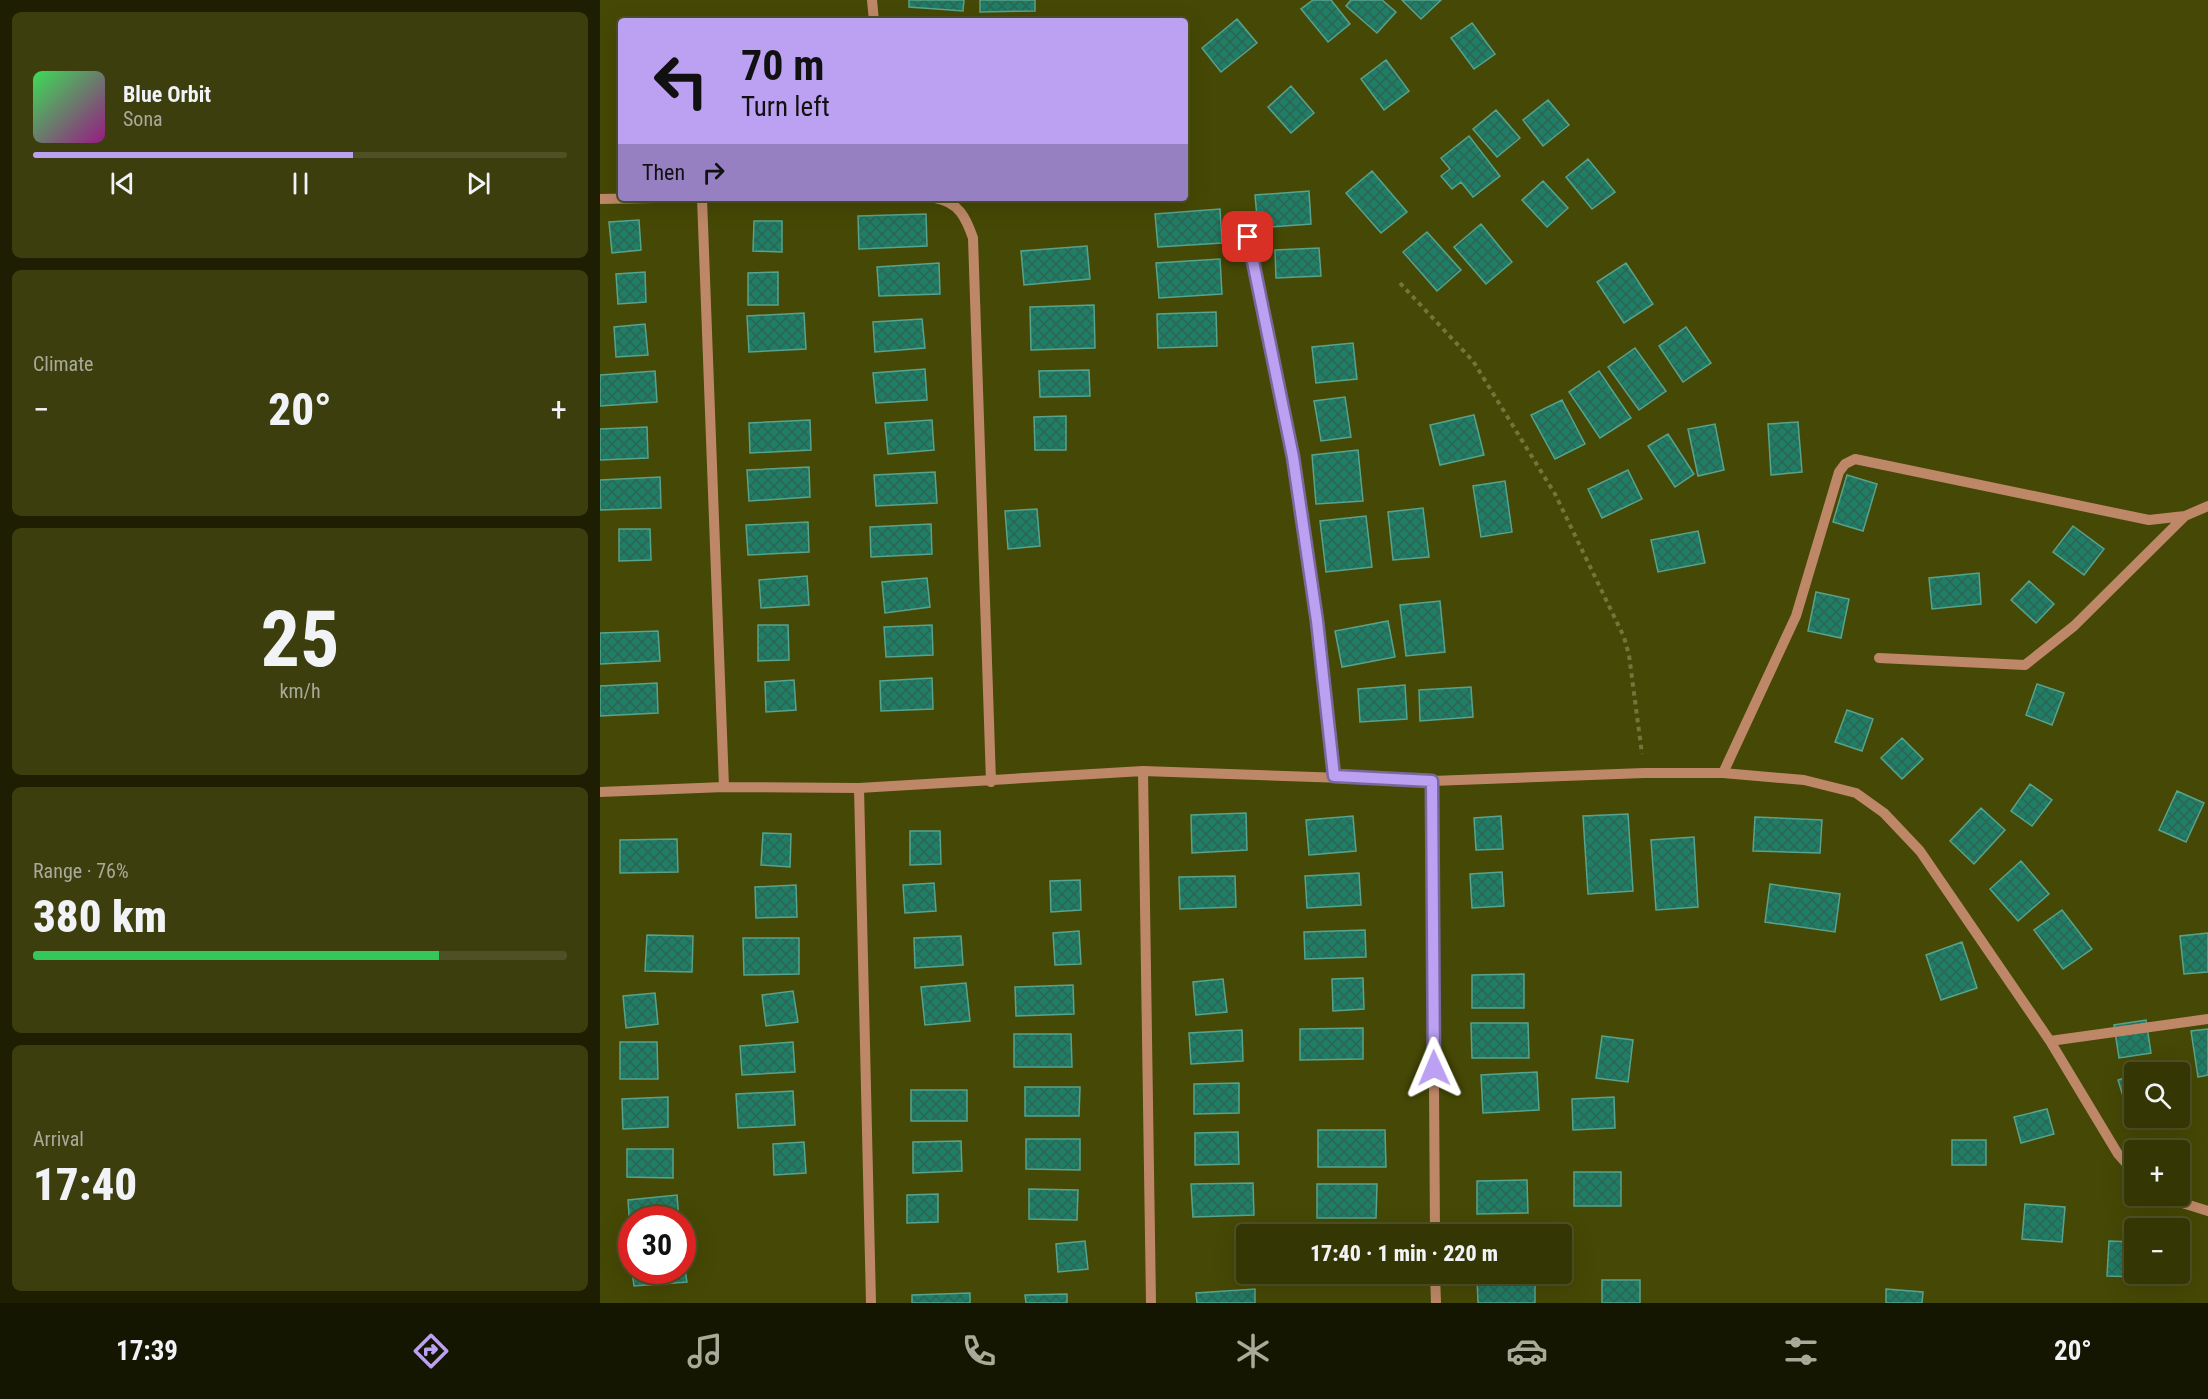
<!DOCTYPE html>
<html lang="en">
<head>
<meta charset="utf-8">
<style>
  body { margin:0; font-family:"Roboto Condensed",sans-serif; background:#3c3e0e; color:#f1f3f6; height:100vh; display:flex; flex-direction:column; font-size:22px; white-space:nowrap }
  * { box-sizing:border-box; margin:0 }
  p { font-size:20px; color:#a9ab9a }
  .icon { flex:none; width:33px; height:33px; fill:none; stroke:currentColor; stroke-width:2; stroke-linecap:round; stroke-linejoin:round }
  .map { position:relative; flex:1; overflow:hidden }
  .details { display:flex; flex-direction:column; gap:12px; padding:12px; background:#1d1e02; width:600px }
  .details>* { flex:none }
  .guide { position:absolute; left:18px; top:18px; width:570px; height:183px; border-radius:6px; box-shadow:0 6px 24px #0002,0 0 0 2px #4e5026; background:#bca0f2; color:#111; overflow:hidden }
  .tools { position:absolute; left:1524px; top:1062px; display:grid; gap:12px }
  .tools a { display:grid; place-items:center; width:66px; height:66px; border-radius:6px; background:#343604; box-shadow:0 6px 24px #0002,0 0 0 2px #4e5026; font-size:30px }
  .speed { position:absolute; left:18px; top:1206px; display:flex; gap:12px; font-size:30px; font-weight:700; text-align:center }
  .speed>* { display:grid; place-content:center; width:78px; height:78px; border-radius:50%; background:#343604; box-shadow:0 6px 24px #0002,0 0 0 2px #4e5026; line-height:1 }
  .speed .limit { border:9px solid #d22; background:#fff; color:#111 }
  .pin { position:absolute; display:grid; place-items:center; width:51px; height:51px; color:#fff; margin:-26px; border-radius:12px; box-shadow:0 3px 9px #0006 }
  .me { position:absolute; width:66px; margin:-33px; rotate:359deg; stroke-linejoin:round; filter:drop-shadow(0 0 4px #0008) }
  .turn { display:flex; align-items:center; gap:21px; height:126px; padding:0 24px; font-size:27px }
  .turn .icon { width:78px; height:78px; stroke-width:2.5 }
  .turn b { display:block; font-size:42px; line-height:51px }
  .then { display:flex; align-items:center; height:57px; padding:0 24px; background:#0003; gap:12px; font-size:22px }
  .big { font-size:45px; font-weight:800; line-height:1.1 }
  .details .card { flex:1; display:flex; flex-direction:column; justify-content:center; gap:9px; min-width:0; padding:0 21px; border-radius:9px; background:#3c3e0e }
  .details .dial { align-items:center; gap:0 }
  .dial b { font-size:78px; line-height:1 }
  .song { display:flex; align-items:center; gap:18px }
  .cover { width:72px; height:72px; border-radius:9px; background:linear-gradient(135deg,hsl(130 70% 55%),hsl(310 70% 35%)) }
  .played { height:6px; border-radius:3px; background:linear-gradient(90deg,#bca0f2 60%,#4e5026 60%) }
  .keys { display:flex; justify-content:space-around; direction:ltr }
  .heat { display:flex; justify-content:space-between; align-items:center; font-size:33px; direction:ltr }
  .charge { height:9px; border-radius:4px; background:linear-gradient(90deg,#34c759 76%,#4e5026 0) }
  .trip { position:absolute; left:636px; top:1224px; width:336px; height:60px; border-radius:6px; background:#343604; box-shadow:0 6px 24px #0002,0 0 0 2px #4e5026; font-weight:800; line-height:60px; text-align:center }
  .dock { display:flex; height:96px; justify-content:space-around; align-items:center; background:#151602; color:#a9ab9a }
  .dock .icon { width:42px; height:42px }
  .dock .selected { color:#bca0f2 }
  .dock b { font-size:27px; color:#f1f3f6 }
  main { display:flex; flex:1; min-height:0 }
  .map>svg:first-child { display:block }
</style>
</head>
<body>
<main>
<section class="details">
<div class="card">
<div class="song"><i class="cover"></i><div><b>Blue Orbit</b><p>Sona</p></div></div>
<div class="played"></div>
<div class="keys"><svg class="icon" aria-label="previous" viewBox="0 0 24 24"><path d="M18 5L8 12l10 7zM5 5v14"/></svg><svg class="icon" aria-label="pause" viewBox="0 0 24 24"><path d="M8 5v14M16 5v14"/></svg><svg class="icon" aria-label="next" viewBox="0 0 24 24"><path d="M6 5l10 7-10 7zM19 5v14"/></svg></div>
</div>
<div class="card"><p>Climate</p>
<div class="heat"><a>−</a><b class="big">20°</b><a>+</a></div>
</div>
<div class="card dial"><b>25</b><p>km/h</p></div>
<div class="card"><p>Range · 76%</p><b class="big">380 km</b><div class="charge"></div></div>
<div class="card"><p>Arrival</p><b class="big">17:40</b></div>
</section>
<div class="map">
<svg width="1608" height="1303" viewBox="0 0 1608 1303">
  <defs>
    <pattern id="building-cross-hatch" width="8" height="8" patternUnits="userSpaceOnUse" patternTransform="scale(1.5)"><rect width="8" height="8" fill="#1f7e66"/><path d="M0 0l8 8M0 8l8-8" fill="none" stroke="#2f6352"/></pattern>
  </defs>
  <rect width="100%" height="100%" fill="#464805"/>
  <!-- building -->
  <path fill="url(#building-cross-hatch)" stroke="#58a38c" stroke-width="1.5" d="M309 0H364L363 11 309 7Z
    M380 0H435V11L380 12Z
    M713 0H731L750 24 728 42 701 9Z
    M751 0H782L796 12 777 33 746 6Z
    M802 0H841L821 19Z
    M637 19 657 43 621 72 602 48Z
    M872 23 895 54 874 69 851 38Z
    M786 60 809 91 784 110 761 79Z
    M691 86 714 113 691 133 668 107Z
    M948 100 969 125 943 146 923 120Z
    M896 110 920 138 897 157 873 129Z
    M869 136 900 176 873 197 861 182 852 189 841 176 850 169 841 158Z
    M988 159 1015 192 992 209 966 177Z
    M772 171 807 212 781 233 746 193Z
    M943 181 968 208 947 227 922 200Z
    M709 191 711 224 658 228 655 195Z
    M620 209 622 243 558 247 555 214Z
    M326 214 327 246 259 249 258 216Z
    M39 220 41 250 12 253 9 222Z
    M154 221H182V252L153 251Z
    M881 224 912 262 886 284 854 247Z
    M827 232 861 270 837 291 803 252Z
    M487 246 490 279 424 285 421 251Z
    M719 248 721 276 676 278 675 250Z
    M620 259 622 294 559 298 556 263Z
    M339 263 340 294 279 296 277 267Z
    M1026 263 1053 304 1024 323 997 282Z
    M45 272 46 302 18 304 16 274Z
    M178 272V305H148V273Z
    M494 305 495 348 431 350 430 307Z
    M616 312 617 346 558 348 557 314Z
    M204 313 206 349 149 352 147 316Z
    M322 319 325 348 275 352 273 322Z
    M45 324 48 355 16 357 14 327Z
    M1086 327 1111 363 1083 382 1059 346Z
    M753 343 757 379 716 383 712 347Z
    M1035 348 1066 391 1039 410 1008 367Z
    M325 369 327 400 276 403 273 373Z
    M489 370 490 396 440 397 439 371Z
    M55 371 57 402 0 406V375Z
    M999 371 1031 418 1000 438 969 392Z
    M745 397 751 437 721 441 714 401Z
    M962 400 985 444 955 459 931 415Z
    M874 415 884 455 840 465 830 425Z
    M466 416V450H435L434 417Z
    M210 420 211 450 150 453 149 423Z
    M332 420 334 450 288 454 285 423Z
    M1198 422 1202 472 1171 475 1168 424Z
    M1115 424 1124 470 1098 476 1088 429Z
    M47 427 48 458 0 460V429Z
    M1068 434 1094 474 1075 487 1048 446Z
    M758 450 763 501 716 504 712 455Z
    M209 467 210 497 149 501 147 470Z
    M1028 470 1042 499 1002 518 988 489Z
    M335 472 337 503 276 506 274 475Z
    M1247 475 1277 484 1263 531 1233 522Z
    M60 477 61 508 0 510V480Z
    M905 481 912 532 881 537 873 486Z
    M823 508 829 557 793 560 788 512Z
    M437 509 440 546 408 549 405 511Z
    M766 516 772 567 726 572 720 521Z
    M208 522 209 552 148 555 146 525Z
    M331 524 332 554 271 557 270 527Z
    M1473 526 1504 549 1484 575 1453 552Z
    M19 529H50L51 560 19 561Z
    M1098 531 1105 563 1058 572 1051 540Z
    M1379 573 1381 604 1332 609 1329 578Z
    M207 576 209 605 161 608 159 580Z
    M327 578 330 607 285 613 282 582Z
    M1429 581 1454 604 1436 623 1411 600Z
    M1216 592 1249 599 1241 638 1208 631Z
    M840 601 845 652 806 656 800 605Z
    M788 621 795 657 742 667 735 631Z
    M158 625H188L189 660 158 661Z
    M332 625 333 655 286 657 284 627Z
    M58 631 60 661 0 664V633Z
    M332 678 333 709 281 711 280 681Z
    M194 680 196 710 166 712 165 682Z
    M57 683 58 713 0 716V686Z
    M1437 684 1464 693 1452 725 1426 715Z
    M805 685 807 719 760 722 758 689Z
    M871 687 873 717 820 721 819 690Z
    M1247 710 1273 719 1262 751 1235 742Z
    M1302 738 1323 759 1302 779 1281 758Z
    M1430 784 1452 800 1432 826 1411 811Z
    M1577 791 1604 803 1586 842 1559 830Z
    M1381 808 1405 830 1374 864 1350 841Z
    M646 813 647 850 592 853 591 815Z
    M1028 814 1033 891 988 894 983 816Z
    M753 816 756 851 709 855 706 820Z
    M901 816 903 849 876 850 874 818Z
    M1155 817 1222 820 1220 853 1153 851Z
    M310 831H340L341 864 310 865Z
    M163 833 191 834 190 867 161 865Z
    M1094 837 1098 907 1056 910 1051 840Z
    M77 839 78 872 20 873V840Z
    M1421 861 1449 894 1418 921 1390 889Z
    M902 872 904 906 872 908 870 874Z
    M759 873 761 905 707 908 705 876Z
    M635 876 636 907 580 909 579 877Z
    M480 880 481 910 451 912 450 881Z
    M334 883 336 911 305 913 303 885Z
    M1170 884 1240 894 1235 932 1165 922Z
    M196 885 197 917 156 918 155 887Z
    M1462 910 1492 949 1463 969 1434 930Z
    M765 930 766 957 705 959 704 932Z
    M479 931 481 964 455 965 453 933Z
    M1608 933V972L1584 974 1580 936Z
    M47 935 93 936 92 972 45 971Z
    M361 936 363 965 315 968 314 938Z
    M143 938H199V974L144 975Z
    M1362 942 1377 988 1341 1000 1326 955Z
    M924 974V1008H872V975Z
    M763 978 764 1009 733 1011 732 979Z
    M623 979 627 1012 596 1015 593 982Z
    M366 983 370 1021 325 1025 321 987Z
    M473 985 474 1014 416 1016 415 987Z
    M193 991 198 1022 166 1026 162 995Z
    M55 993 58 1024 26 1028 23 996Z
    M1546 1020 1551 1053 1519 1058 1514 1025Z
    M871 1023H928L929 1058H872Z
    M763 1028V1059L700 1060V1029Z
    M1608 1029V1075L1598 1077 1591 1031Z
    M642 1030 643 1061 591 1064 589 1033Z
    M414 1034H471L472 1067H414Z
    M1002 1036 1033 1040 1028 1082 996 1078Z
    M20 1042H57L58 1079H20Z
    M193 1042 195 1072 142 1075 140 1046Z
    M937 1072 939 1110 883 1113 881 1075Z
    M1534 1075 1536 1118 1530 1119 1518 1080Z
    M639 1083V1113L594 1114V1084Z
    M425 1087H480L479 1116H425Z
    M311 1090H367V1121H311Z
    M193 1091 195 1125 138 1128 136 1094Z
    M68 1097V1127L23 1129 22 1099Z
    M1014 1097 1015 1128 973 1130 972 1099Z
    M1447 1109 1454 1134 1421 1143 1414 1117Z
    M718 1130H785L786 1167H718Z
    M638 1132 639 1164 595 1165V1133Z
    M426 1139H480V1170L426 1169Z
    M1352 1140H1386V1165H1352Z
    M361 1141 362 1171 313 1173V1142Z
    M204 1142 206 1173 174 1175 173 1144Z
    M27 1149H73V1178L27 1177Z
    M974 1172H1021V1206H974Z
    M927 1180 928 1213 877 1214V1181Z
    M653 1183 654 1215 593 1217 591 1184Z
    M717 1184H777L776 1218H717Z
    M429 1189 478 1190 477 1220 429 1219Z
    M338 1194V1222L307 1223V1195Z
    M77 1195 79 1220H32L30 1229 28 1200Z
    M1425 1204 1465 1207 1462 1242 1422 1239Z
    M935 1229V1234H879V1233Z
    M485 1241 488 1269 458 1272 456 1244Z
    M1509 1241 1534 1242V1274H1541V1277L1507 1276Z
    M82 1249 87 1282 34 1286 32 1270H82Z
    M935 1278V1303H878L877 1279Z
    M1002 1280H1040V1303H1002Z
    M655 1289V1303H597L596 1293Z
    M1286 1289 1323 1292 1322 1303H1286Z
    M370 1293V1303H312V1295Z
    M467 1294V1303H426L425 1295Z"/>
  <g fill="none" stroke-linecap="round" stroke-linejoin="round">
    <!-- path -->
    <path stroke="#73753d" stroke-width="4" stroke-dasharray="4.5 4.5" stroke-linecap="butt" d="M800 283 873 361 955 494 1024 637 1029 655 1042 754"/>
    <!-- minor -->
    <path stroke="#be8868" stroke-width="10" d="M272 0 274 21
      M102 198 124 787
      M335 198C359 202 366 218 373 238L391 782
      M0 199 55 198
      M648 237 693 457 717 621 734 776
      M1279 658 1425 665 1474 626 1585 516
      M543 771 551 1303
      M1123 773 1196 616 1239 472 1245 464 1255 459 1549 520 1585 516 1608 506
      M832 781 835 1234
      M259 788 271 1303
      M0 792 124 787 259 788 543 771 832 781 1044 773H1123L1204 780 1256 793 1284 813 1320 851 1450 1041 1518 1154 1534 1172
      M1450 1041 1608 1019
      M1560 1196 1608 1211
      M835 1274 836 1303"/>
  </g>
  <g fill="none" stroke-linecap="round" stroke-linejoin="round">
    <!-- route casing -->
    <g stroke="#7a689d" stroke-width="15">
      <path id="route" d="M648 237 693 457 717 621 734 776 832 781 834 1068"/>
    </g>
    <!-- route -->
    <use href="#route" stroke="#bca0f2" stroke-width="10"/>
  </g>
</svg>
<div class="tools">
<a><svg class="icon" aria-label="search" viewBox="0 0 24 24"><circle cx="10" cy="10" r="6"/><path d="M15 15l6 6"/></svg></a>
<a>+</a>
<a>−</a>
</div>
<div class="speed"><div class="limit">30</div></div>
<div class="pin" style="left:648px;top:237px;background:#d93025"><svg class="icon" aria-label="arrive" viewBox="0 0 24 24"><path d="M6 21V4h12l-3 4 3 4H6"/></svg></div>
<svg class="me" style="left:834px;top:1068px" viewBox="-20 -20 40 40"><path d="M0-17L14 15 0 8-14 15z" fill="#bca0f2" stroke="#fff" stroke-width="4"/></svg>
<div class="trip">17:40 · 1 min · 220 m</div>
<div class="guide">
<div class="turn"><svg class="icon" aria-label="left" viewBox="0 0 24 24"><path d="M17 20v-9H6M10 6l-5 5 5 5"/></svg><div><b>70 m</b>Turn left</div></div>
<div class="then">Then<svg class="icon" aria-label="right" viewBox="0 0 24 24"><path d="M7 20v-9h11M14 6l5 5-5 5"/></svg></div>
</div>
</div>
</main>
<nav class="dock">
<b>17:39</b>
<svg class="icon selected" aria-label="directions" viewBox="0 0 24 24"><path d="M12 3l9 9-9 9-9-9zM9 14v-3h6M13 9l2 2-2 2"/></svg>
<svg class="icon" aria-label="music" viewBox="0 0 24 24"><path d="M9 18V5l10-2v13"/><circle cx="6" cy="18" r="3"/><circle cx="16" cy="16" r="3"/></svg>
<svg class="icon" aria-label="phone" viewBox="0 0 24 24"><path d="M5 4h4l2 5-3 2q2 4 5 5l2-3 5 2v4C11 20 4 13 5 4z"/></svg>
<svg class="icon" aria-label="climate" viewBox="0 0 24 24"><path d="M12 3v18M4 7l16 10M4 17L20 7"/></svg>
<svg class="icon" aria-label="car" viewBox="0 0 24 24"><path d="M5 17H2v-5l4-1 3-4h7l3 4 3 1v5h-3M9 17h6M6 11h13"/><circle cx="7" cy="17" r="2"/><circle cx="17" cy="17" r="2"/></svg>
<svg class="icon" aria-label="filters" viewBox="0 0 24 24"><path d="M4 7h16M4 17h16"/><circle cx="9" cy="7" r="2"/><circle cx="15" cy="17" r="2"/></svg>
<b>20°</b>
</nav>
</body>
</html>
